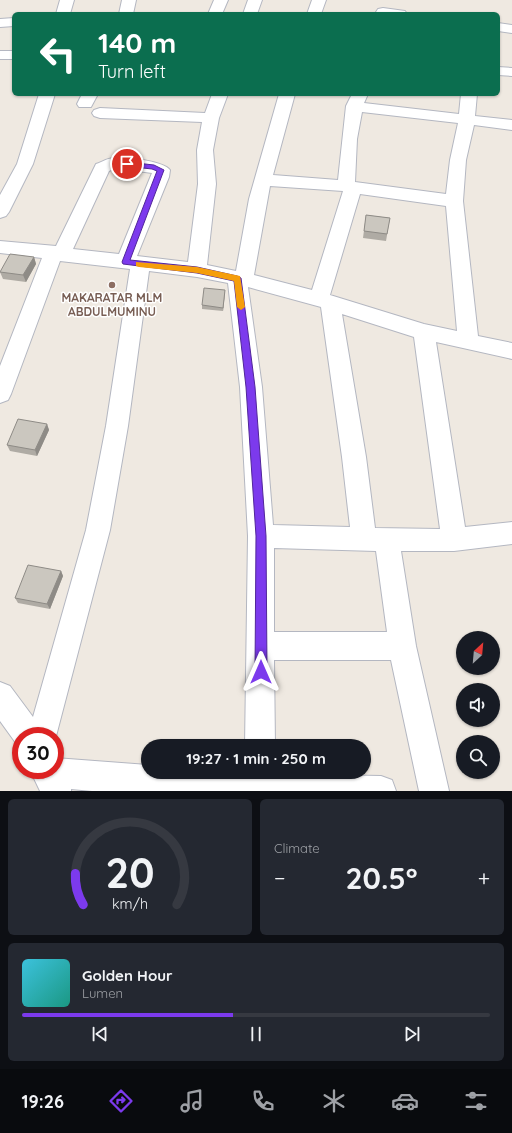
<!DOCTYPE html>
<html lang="en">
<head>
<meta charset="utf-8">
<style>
  body { margin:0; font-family:Quicksand,sans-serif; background:#242831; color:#f1f3f6; height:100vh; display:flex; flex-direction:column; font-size:15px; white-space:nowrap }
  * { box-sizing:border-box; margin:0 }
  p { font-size:13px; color:#9ea1a6 }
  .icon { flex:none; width:22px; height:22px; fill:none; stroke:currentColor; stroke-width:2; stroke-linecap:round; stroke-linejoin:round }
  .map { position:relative; height:791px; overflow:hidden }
  .side { display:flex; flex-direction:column; gap:8px; padding:8px; background:#0d0f14; flex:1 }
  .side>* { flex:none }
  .hud { position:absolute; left:12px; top:12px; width:488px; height:84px; border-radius:6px; box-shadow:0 1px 3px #0004; background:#0b6e4f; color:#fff; overflow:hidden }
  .needle { width:26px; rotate:26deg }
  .buttons { position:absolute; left:456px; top:631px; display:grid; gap:8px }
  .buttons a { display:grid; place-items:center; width:44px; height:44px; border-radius:50%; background:#171b24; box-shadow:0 1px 3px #0004; font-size:20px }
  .speed { position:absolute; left:12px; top:727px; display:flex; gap:8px; font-size:20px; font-weight:700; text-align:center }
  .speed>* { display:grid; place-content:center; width:52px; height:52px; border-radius:50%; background:#171b24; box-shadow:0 1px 3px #0004; line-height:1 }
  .speed .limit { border:6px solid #d22; background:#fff; color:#111 }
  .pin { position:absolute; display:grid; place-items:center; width:34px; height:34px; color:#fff; margin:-17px; border:2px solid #fff; border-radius:50%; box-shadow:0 1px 4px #0007 }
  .me { position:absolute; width:44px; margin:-22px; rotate:0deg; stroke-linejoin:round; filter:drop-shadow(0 0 3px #0008) }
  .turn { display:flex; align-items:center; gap:14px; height:84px; padding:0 20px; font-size:18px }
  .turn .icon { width:52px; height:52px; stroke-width:2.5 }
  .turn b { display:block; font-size:28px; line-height:34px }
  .big { font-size:30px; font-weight:700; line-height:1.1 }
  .side .tile { flex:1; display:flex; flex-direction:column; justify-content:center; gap:6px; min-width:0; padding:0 14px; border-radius:6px; background:#242831 }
  .side .dial { align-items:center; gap:0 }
  .dial svg { height:104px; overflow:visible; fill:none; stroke:#363941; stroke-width:7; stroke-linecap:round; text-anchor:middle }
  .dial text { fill:#f1f3f6; stroke:none }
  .song { display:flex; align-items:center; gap:12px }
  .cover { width:48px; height:48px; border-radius:6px; background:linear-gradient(135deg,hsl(190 70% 55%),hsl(170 70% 35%)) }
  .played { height:4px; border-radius:2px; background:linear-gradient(90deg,#7c3aed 45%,#363941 45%) }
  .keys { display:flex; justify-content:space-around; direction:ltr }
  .heat { display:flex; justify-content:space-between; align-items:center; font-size:22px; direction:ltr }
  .side .tiles { flex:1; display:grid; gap:8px; grid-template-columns:1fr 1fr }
  .tile:last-child { grid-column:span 2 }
  .trip { position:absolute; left:141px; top:739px; width:230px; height:40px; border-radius:20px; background:#171b24; box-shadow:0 1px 3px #0004; font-weight:700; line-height:40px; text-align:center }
  .dock { display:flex; height:64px; justify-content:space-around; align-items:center; background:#090b0e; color:#9ea1a6 }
  .dock .icon { width:28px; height:28px }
  .dock .active { color:#7c3aed }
  .dock b { font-size:18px; color:#f1f3f6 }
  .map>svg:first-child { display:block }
</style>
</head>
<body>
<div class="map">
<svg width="512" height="791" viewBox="0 0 512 791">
  <rect width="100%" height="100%" fill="#efe9e1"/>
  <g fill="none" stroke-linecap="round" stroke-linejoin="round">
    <!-- minor casing -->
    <g stroke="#b4b7c1" stroke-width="2">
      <path id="minor" d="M60 0H74L70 14H56Z
        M122 0H136L133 14H119Z
        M214 0H228L222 14H208Z
        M248 0H262L257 14H243Z
        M312 0H326L321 14H307Z
        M383 8 405 11 407 14H378L376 12 378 9Z
        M14 18V26L0 27V19Z
        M498 23 512 25V33L498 31Z
        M0 51H14V59H0Z
        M498 67 512 68V76L498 75Z
        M39 94H55L33 164 9 212 6 216 0 218V195L17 164Z
        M82 94H98L91 107H79L77 104Z
        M212 94H228L219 118 213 150 216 184 207 265 236 271 249 199 279 94H295L273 175 338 180 346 106 352 94H368L364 103 459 114 461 94H477L475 116 512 120V130L474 125 466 160 463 201 478 336 512 343V359L436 342 465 527 512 522V544L454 551H401L416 646 449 791H419L391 660H274L275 746H245L248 536 240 387 228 283 197 277 149 271 128 426 110 530 55 740V736H21V748L18 746 0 721V682L10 686 33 717 86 530 106 426 130 269 60 261 11 394 8 400 0 403V366L42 258 0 253V241L56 246 96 164C102 162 108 158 114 158 126 157 163 161 170 170L169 177 137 256 188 262 198 184 197 150 202 122 100 118 94 116 92 113 94 110 100 108 205 113ZM362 112 458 123 450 160 446 194 355 182 357 139ZM116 168 152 173 119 254 73 249 109 171ZM270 186 343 191 312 290 254 275ZM360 194 446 206 457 331 424 324 330 295ZM248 287 321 307 342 457 350 527 273 525 262 387ZM342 314 414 337 440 529 375 528 366 457ZM274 548 376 551 387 632H274Z
        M55 758 148 765V772L381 776 392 780 396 791H92L71 789V791H40L30 770H55Z"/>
    </g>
    <!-- minor -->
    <use href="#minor" fill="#fff" fill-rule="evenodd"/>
  </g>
  <!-- wall -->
  <path fill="#afaba4" d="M366 215 390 218 386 241 363 238Z
    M34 257 36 264 26 282 3 279 0 272Z
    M225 290 223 311 202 309V305Z
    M47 424 49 430 37 456 10 451 7 445Z
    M61 571 63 576 50 609 18 603 15 598Z"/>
  <!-- shaded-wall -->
  <path fill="#8e8b86" d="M34 257 36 264 26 282 23 275Z
    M225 290V293L223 311V308Z
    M47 424 49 430 37 456 35 450Z
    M61 571 63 576 50 609 47 604Z"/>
  <!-- building -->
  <path fill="#cbc7bf" stroke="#8e8b86" d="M366 215 390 218 387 234 364 231Z
    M10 254 34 257 23 275 0 272Z
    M204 288 225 290 223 308 202 305Z
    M18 419 47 424 35 450 7 445Z
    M28 565 61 571 47 604 15 598Z"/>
  <!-- route -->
  <path fill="#7c3aed" stroke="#51269a" d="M127 162 154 165 164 170 130 260 197 267 237 276 241 278 255 387 266 536 267 672 265 676 261 678 257 676 255 672 256 536 246 387 234 281 197 273 123 264 122 262 157 171 152 169 125 166V163Z"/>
  <!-- slow -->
  <path fill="#f59e0b" d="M136 262 197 267 240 276 245 307 241 310 237 307 234 281 197 273 139 267 136 266Z"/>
  <!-- markers -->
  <circle fill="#8d6e63" stroke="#fff" stroke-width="1.5" cx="112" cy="285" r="4"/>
  <g text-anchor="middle" stroke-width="3" stroke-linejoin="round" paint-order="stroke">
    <!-- education labels -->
    <g font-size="12" font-weight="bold" fill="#785e54" stroke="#fff">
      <text x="112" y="302">MAKARATAR MLM<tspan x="112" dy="14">ABDULMUMINU</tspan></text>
    </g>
  </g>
</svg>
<div class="buttons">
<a><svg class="needle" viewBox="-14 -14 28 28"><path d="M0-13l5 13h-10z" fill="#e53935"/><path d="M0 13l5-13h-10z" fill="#9ea1a6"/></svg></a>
<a><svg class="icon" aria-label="sound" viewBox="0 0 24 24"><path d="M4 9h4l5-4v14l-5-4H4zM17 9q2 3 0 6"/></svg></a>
<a><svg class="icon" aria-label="search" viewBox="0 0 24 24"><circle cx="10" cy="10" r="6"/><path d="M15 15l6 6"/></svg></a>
</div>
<div class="speed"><div class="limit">30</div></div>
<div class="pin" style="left:127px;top:164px;background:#d93025"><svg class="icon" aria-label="arrive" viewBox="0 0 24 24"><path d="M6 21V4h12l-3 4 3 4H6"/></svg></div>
<svg class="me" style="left:261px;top:672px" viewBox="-20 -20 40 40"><path d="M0-17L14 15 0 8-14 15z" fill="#7c3aed" stroke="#fff" stroke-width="4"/></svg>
<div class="trip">19:27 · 1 min · 250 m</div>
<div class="hud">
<div class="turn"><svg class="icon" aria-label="left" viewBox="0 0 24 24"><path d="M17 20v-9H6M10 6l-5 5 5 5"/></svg><div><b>140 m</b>Turn left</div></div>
</div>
</div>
<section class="side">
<div class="tiles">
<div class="tile dial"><svg viewBox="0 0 100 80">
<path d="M14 69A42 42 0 1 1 86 69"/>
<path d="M14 69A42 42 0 0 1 8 45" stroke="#7c3aed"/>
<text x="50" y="56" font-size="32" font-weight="700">20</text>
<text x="50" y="72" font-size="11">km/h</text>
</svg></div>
<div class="tile"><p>Climate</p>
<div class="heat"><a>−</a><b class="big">20.5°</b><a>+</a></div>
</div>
<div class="tile">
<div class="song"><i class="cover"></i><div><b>Golden Hour</b><p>Lumen</p></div></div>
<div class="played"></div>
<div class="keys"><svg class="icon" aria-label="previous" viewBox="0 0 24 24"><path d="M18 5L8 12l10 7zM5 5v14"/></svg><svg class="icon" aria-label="pause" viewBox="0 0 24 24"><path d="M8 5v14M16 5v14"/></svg><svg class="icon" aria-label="next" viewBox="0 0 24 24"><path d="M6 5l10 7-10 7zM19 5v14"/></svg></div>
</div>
</div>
</section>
<nav class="dock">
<b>19:26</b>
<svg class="icon active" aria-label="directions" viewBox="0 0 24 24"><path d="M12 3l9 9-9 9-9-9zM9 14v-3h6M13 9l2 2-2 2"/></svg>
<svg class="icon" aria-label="music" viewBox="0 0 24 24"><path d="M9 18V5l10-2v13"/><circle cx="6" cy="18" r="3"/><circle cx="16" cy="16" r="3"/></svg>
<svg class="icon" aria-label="phone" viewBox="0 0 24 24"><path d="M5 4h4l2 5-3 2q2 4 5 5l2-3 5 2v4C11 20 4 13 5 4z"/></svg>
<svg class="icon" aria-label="climate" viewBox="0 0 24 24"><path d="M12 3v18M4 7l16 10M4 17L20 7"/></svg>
<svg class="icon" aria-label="car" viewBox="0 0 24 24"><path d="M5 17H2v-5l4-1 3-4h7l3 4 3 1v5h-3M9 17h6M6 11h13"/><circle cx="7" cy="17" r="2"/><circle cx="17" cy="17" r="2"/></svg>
<svg class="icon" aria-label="filters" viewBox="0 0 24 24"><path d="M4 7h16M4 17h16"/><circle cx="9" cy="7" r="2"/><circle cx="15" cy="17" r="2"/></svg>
</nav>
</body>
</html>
